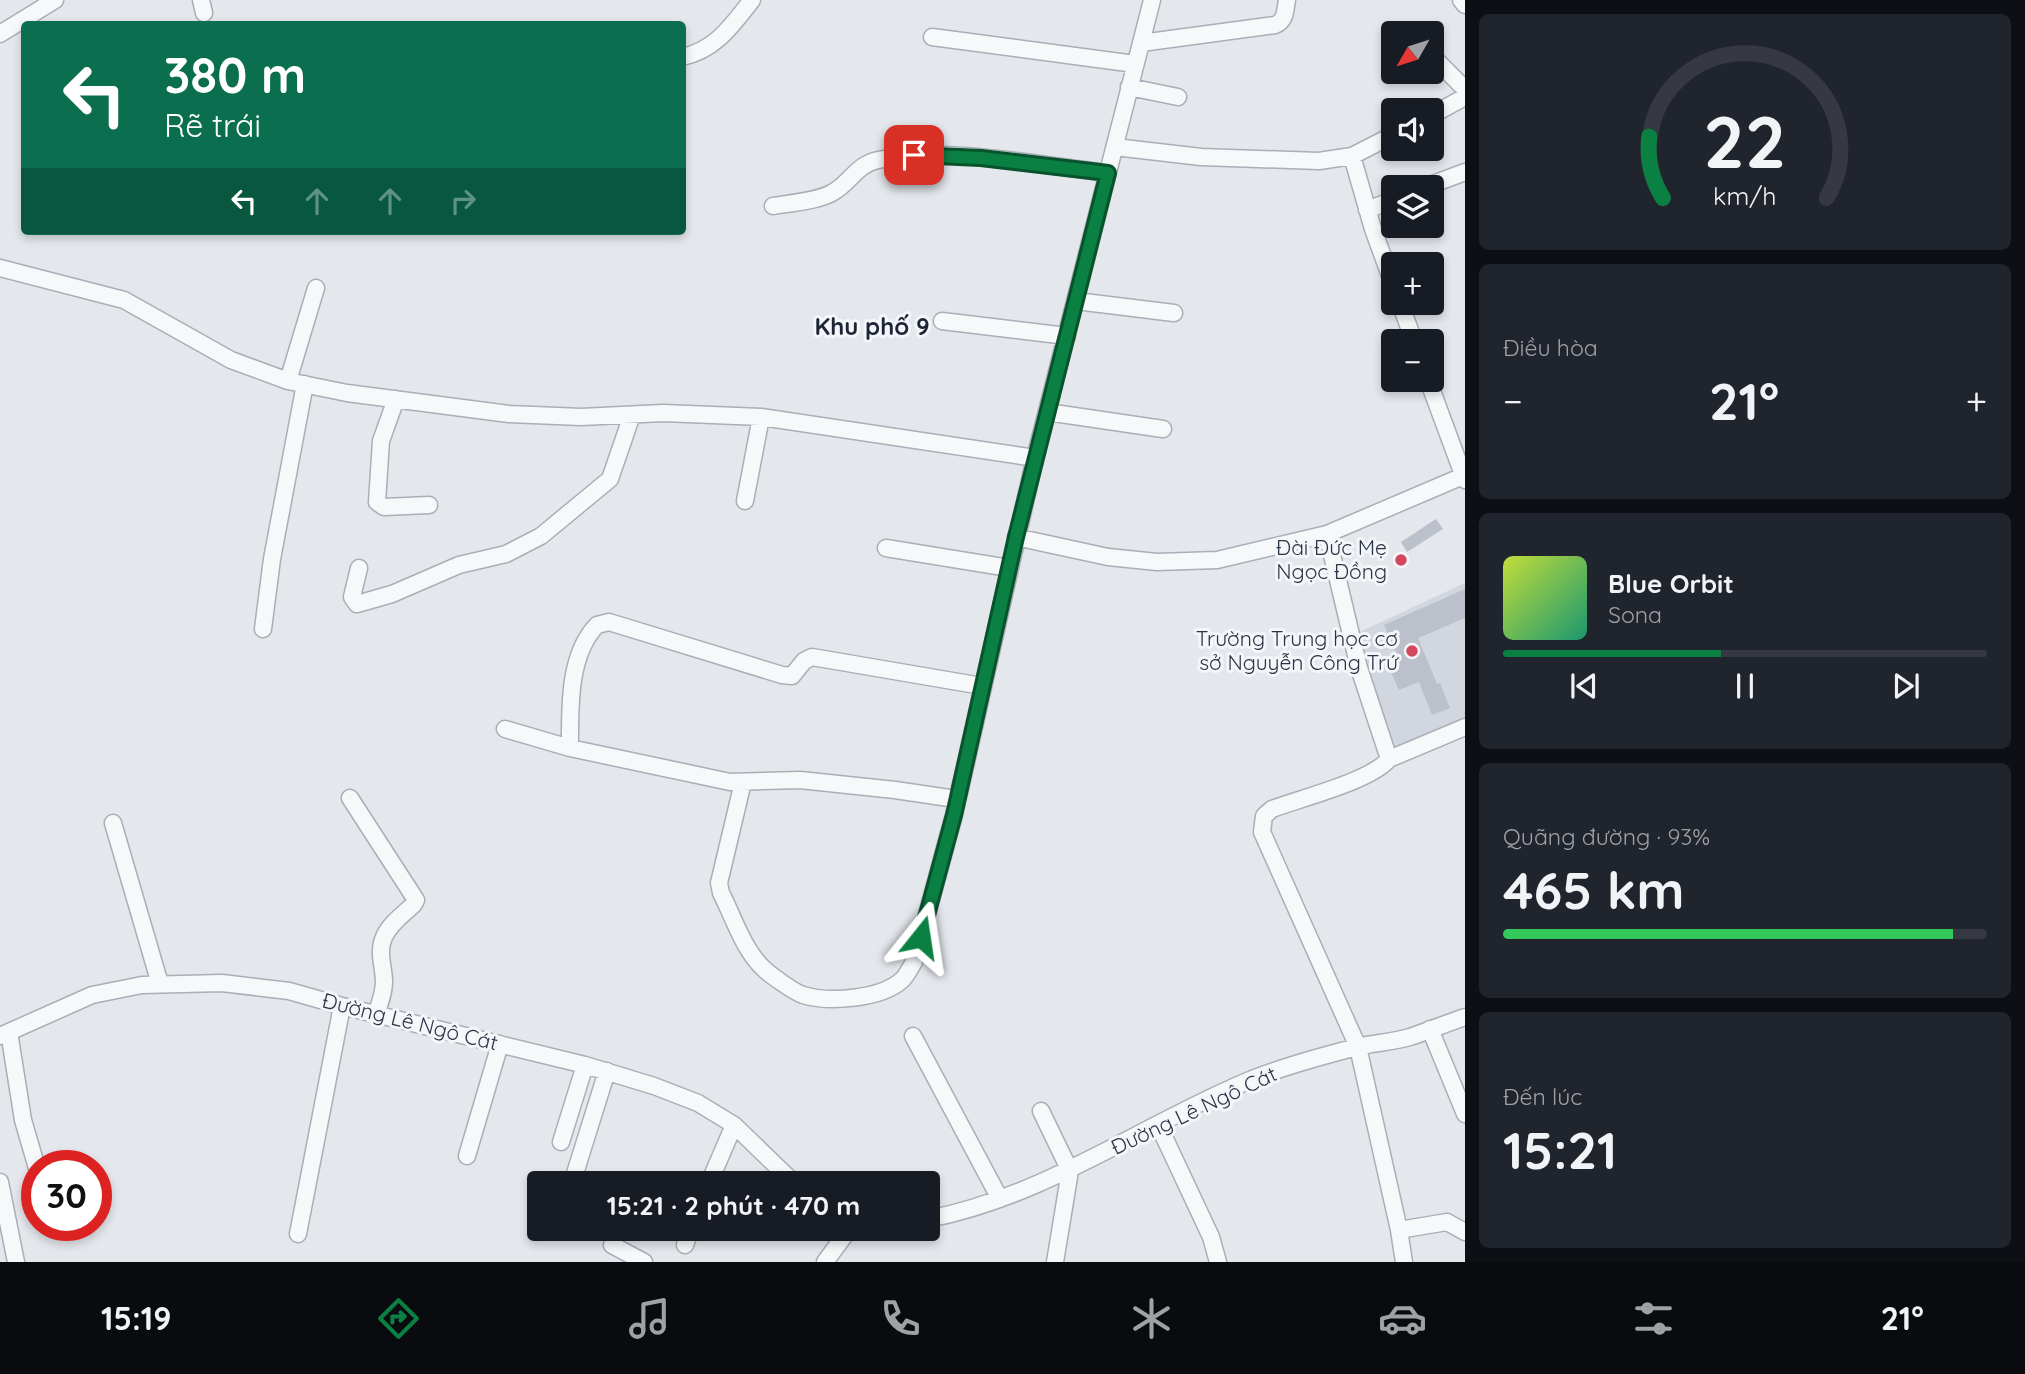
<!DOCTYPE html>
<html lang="vi">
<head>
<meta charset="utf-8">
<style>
  body { margin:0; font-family:Quicksand,sans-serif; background:#20242c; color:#f1f3f6; height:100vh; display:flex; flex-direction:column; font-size:26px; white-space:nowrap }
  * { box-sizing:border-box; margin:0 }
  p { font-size:23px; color:#9ea1a6 }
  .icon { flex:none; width:38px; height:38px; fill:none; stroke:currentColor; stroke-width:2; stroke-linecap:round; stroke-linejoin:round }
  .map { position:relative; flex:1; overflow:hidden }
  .sheet { display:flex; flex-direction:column; gap:14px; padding:14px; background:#0d0f14; width:560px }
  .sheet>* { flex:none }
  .banner { position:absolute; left:21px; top:21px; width:665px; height:214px; border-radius:7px; box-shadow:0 4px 10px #0003; background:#0b6e4f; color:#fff; overflow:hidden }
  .needle { width:46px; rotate:231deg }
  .controls { position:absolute; left:1381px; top:21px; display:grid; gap:14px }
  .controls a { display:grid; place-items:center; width:63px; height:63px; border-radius:7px; background:#171b24; box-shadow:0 4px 10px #0003; font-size:35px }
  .speed { position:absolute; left:21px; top:1150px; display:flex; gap:14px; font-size:35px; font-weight:700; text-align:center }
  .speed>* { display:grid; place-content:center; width:91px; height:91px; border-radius:50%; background:#171b24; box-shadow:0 4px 10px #0003; line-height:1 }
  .speed .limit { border:10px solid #d22; background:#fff; color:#111 }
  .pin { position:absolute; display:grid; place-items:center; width:60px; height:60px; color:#fff; margin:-30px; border-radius:14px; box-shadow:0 4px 10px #0006 }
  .me { position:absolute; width:77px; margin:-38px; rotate:15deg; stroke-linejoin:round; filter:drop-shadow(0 0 5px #0008) }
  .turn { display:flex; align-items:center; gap:24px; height:147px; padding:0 28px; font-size:32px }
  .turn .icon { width:91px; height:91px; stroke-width:2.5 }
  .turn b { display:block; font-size:49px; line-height:60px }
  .lanes { display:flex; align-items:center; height:66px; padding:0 28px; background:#0003; justify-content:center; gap:35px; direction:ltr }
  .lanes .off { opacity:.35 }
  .big { font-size:52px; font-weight:700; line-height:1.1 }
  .sheet .card { flex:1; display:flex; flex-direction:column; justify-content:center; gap:10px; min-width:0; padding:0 24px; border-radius:10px; background:#20242c }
  .sheet .dial { align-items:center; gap:0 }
  .dial svg { height:182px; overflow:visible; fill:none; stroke:#363941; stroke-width:7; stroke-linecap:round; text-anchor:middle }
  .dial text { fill:#f1f3f6; stroke:none }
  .song { display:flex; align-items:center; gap:21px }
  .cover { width:84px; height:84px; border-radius:10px; background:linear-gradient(135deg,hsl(70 70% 55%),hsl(160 70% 35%)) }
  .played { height:7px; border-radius:4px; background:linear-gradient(90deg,#0b8043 45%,#363941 45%) }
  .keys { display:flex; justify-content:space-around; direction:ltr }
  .heat { display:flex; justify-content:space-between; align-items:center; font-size:38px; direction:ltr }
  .charge { height:10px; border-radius:5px; background:linear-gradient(90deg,#34c759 93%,#363941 0) }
  .trip { position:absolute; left:527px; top:1171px; width:413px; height:70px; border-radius:7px; background:#171b24; box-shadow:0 4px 10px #0003; font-weight:700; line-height:70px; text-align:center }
  .dock { display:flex; height:112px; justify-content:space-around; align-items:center; background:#090b0e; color:#9ea1a6 }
  .dock .icon { width:49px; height:49px }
  .dock .selected { color:#0b8043 }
  .dock b { font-size:32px; color:#f1f3f6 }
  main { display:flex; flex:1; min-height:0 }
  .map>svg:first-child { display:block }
</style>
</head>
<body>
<main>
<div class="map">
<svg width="1465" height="1262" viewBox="0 0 1465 1262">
  <rect width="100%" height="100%" fill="#e4e7ec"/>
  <!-- built -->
  <path fill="#d2d6de" d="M1465 583V721L1392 752 1355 634Z"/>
  <!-- building -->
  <path fill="#bbc0ca" d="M1436 519 1443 529 1407 552 1401 542Z
    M1465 589V618L1418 638 1437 684 1440 683 1450 708 1432 715 1419 682 1399 690 1387 663 1399 658 1384 625Z"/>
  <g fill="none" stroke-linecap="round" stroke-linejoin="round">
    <!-- minor casing -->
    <g stroke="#a9aeb7" stroke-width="19">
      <path id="minor" d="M201 0 204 13
        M1461 0 1465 5
        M0 34 55 0
        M932 37 1135 64
        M1141 43 1275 25C1286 21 1285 10 1287 0
        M1432 56 1465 89
        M682 57C716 50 732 25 752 0
        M1129 87 1178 97
        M1432 115 1465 97
        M1115 147 1201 157 1319 161 1352 156 1393 135
        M1352 156 1373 229 1393 284
        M1425 187 1465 172
        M773 206C790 203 821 201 835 191 851 181 858 164 878 160 944 146 1039 165 1108 173
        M1367 210 1393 200
        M0 268 124 300 231 360 288 381 347 393 509 414 581 417 663 413 761 417 1035 458
        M1076 301 1174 313
        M1400 303 1414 341
        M942 321 1067 336
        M1428 380 1465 480
        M288 381 316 288
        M396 399 381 441 377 502 384 507 429 505
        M1047 412 1163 429
        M745 501 761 417
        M1327 534 1359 668 1389 759C1371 781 1301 798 1272 809L1264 816 1262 832 1358 1047 1399 1230 1404 1262
        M1016 537 1108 557 1157 562 1217 560 1327 534 1463 476
        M886 548 1009 568
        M359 568 352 597 357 604 392 594 459 565 506 554 541 536 610 479 632 415
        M263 629 272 559 305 384
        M505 729 570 748 730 782 800 780 895 790 956 799
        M570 748C570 708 568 655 597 625L609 622 782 675 792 676 804 661 812 657 982 686
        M1389 759 1465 727
        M743 782 719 883 721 893C733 916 743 949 763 968 770 975 794 992 803 995 829 1003 881 999 902 980 907 975 910 968 914 962L954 815 1035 458 1152 0
        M350 798 416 900 414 904C404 914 390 923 384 937 377 953 384 966 384 982 384 993 380 1003 376 1014
        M113 823 160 984
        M1430 1029 1465 1114
        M9 1032 23 1120 37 1168
        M0 1036 92 995 142 985 222 983 289 991 342 1006 585 1065 654 1086 698 1103 734 1125 794 1183
        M913 1036 1000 1199
        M1041 1111 1070 1171 1055 1262
        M1158 1124 1211 1237 1218 1262
        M561 1142 585 1065
        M467 1156 500 1044
        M0 1182 16 1262
        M572 1183 607 1071
        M709 1183 734 1125
        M928 1219C1044 1197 1142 1125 1250 1080 1284 1066 1322 1056 1357 1047 1374 1043 1393 1042 1410 1037 1428 1031 1447 1023 1465 1017
        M53 1225 54 1229
        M1399 1230 1447 1222 1465 1232
        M298 1234 342 1006
        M612 1245 644 1262
        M685 1245 691 1228
        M825 1262 850 1228"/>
    </g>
    <!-- minor -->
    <use href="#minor" stroke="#f7f8fa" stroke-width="16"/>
  </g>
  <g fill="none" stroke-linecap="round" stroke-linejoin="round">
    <!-- route casing -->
    <g stroke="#07532c" stroke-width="18">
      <path id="route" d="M914 155 981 158 1108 173 1016 537 954 815 921 937"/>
    </g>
    <!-- route -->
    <use href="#route" stroke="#0b8043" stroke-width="12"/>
  </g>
  <!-- markers -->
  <g fill="#d1495b" stroke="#f4f6f9" stroke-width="2.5">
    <circle cx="1401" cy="560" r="7"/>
    <circle cx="1412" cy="651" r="7"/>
  </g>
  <g text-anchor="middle" stroke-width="6" stroke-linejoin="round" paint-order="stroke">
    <!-- poi labels -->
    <g font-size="21" fill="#2b3445" stroke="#f4f6f9" text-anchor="end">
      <text x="1387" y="555">Đài Đức Mẹ<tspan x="1387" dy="24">Ngọc Đồng</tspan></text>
      <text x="1398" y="646">Trường Trung học cơ<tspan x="1398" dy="24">sở Nguyễn Công Trứ</tspan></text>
    </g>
    <!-- street labels -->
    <g font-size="21" fill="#2b3445" stroke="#f4f6f9">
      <text transform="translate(410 1022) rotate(14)" y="7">Đường Lê Ngô Cát</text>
      <text transform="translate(1194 1111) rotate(-25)" y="7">Đường Lê Ngô Cát</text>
    </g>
    <!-- quarter labels -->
    <g font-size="24" font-weight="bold" fill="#1d2536" stroke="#f4f6f9">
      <text x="872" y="335">Khu phố 9</text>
    </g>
  </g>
</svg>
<div class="controls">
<a><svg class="needle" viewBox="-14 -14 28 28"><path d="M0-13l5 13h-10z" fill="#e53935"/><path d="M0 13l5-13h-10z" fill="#9ea1a6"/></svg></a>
<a><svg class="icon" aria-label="sound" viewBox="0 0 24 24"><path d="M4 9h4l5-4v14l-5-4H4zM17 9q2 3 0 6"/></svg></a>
<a><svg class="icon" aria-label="layers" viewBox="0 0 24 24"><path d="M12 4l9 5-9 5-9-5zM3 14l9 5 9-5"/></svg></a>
<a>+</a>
<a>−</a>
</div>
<div class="speed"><div class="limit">30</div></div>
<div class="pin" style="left:914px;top:155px;background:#d93025"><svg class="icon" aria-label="arrive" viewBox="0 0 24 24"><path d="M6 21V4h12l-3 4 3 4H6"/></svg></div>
<svg class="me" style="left:921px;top:937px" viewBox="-20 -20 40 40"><path d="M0-17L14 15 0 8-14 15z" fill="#0b8043" stroke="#fff" stroke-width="4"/></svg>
<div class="trip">15:21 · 2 phút · 470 m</div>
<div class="banner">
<div class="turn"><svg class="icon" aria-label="left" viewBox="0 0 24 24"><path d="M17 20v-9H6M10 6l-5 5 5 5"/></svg><div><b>380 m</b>Rẽ trái</div></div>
<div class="lanes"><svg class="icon" aria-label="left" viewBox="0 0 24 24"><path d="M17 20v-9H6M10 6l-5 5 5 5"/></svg><svg class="icon off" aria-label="ahead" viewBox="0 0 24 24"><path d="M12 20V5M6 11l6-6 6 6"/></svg><svg class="icon off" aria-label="ahead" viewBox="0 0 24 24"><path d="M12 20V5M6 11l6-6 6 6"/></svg><svg class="icon off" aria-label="right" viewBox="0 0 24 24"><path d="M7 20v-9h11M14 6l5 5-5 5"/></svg></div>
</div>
</div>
<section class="sheet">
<div class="card dial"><svg viewBox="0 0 100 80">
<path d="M14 69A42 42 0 1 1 86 69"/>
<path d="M14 69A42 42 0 0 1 8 42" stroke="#0b8043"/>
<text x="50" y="56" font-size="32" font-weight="700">22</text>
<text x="50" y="72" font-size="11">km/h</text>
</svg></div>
<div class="card"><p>Điều hòa</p>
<div class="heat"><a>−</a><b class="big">21°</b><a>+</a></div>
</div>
<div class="card">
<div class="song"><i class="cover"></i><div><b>Blue Orbit</b><p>Sona</p></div></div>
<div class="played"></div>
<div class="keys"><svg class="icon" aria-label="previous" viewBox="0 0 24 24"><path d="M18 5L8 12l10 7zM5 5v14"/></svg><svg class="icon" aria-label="pause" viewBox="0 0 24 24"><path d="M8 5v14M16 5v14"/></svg><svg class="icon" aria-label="next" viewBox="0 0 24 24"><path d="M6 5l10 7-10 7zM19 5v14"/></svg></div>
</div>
<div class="card"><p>Quãng đường · 93%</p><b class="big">465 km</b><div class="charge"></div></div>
<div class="card"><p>Đến lúc</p><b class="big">15:21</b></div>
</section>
</main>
<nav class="dock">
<b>15:19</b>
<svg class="icon selected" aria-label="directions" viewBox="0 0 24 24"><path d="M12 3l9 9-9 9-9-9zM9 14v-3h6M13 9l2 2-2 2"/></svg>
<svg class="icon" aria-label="music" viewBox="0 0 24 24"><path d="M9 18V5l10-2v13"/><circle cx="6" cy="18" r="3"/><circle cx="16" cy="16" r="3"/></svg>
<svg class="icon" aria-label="phone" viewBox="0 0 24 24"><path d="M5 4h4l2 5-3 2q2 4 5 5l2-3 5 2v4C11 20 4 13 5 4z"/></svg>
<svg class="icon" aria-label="climate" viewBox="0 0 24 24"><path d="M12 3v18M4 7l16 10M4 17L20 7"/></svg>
<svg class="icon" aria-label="car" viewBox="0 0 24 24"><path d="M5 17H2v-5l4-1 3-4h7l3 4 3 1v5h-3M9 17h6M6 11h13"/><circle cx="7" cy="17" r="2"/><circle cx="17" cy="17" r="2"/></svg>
<svg class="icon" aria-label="filters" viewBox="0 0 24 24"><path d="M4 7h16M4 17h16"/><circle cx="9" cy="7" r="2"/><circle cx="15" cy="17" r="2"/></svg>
<b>21°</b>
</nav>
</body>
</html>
